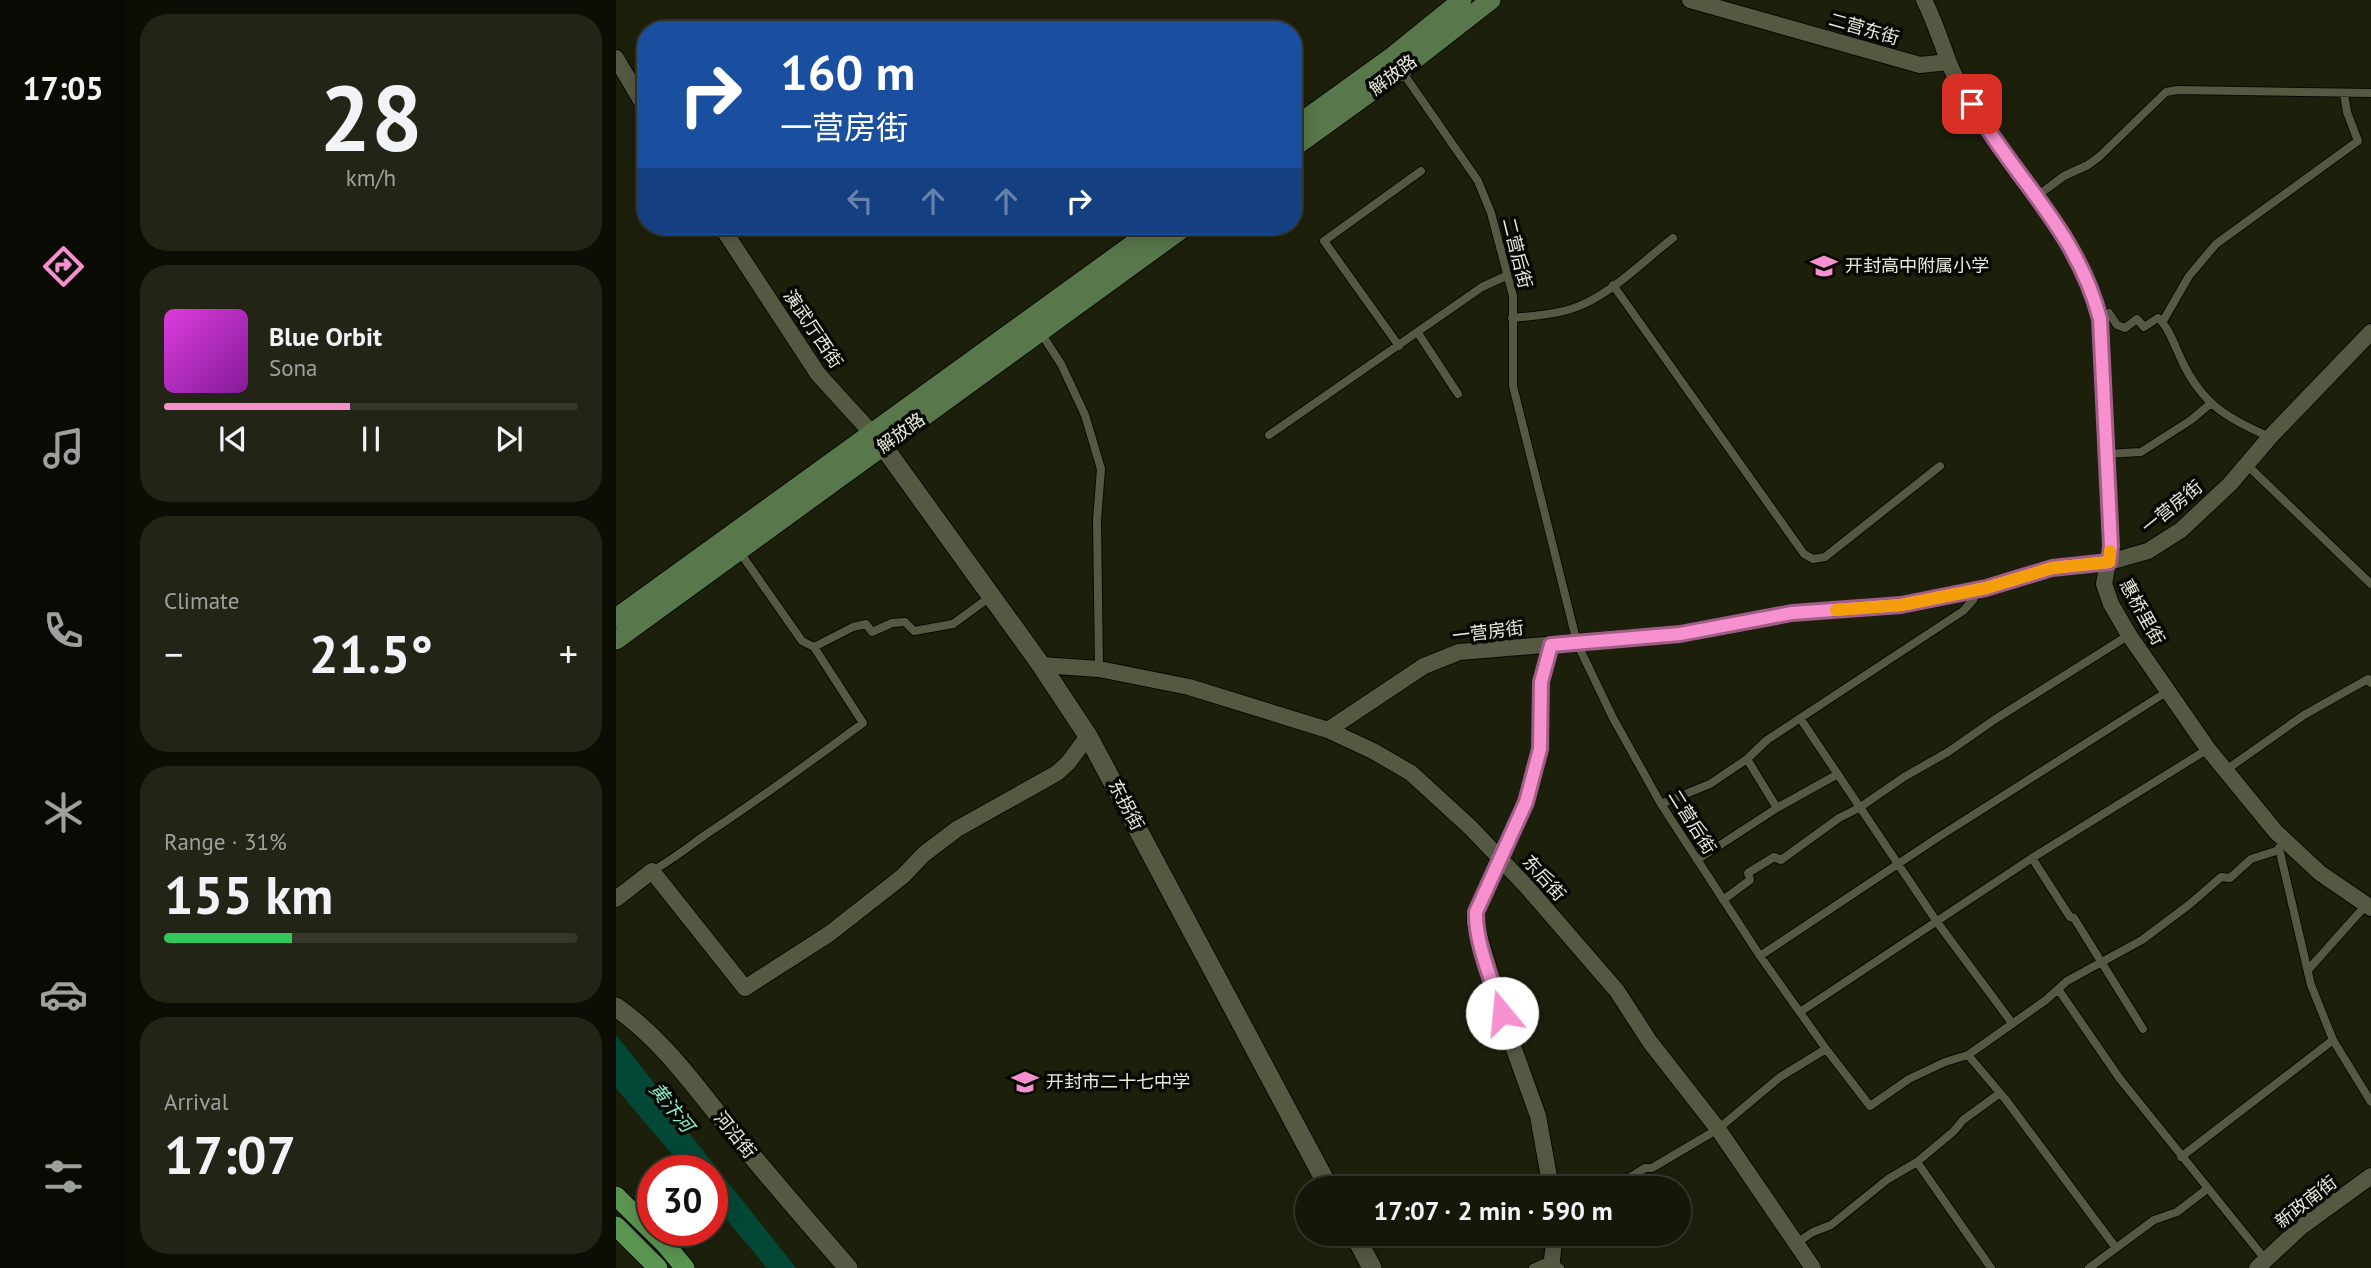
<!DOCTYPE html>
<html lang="en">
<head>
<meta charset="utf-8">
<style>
  body { margin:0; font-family:"PT Sans","Noto Sans SC",sans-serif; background:#222516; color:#f1f3f6; height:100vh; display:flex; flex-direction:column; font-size:26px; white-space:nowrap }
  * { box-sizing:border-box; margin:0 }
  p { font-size:23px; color:#9da09c }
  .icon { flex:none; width:38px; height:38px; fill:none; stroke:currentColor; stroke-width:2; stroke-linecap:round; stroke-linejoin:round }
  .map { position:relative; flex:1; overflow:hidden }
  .panel { display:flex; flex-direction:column; gap:14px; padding:14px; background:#0c0d04; width:490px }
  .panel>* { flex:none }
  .top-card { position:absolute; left:21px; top:21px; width:665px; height:214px; border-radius:28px; box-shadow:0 4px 18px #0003,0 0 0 2px #343729; background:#1a4fa0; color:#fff; overflow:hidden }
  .speed { position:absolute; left:21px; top:1155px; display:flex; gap:14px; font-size:35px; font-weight:700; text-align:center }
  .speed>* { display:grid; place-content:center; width:91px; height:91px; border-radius:50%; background:#151808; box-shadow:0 4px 18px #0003,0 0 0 2px #343729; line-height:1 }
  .speed .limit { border:10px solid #d22; background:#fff; color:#111 }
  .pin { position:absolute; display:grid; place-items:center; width:60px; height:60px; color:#fff; margin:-30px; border-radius:14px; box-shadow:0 4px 10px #0006 }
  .me { position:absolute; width:77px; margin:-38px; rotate:343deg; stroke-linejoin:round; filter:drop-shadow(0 0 5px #0008) }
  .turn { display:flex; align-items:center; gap:24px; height:147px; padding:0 28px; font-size:32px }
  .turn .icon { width:91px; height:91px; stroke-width:2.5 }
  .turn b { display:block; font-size:49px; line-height:60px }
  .lanes { display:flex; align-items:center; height:66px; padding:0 28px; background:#0003; justify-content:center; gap:35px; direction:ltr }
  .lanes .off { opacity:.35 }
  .big { font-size:52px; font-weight:700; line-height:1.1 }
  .panel .card { flex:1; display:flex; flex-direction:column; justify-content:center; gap:10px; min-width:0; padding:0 24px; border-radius:28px; background:#222516 }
  .panel .dial { align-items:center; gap:0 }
  .dial b { font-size:91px; line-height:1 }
  .song { display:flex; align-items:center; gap:21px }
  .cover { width:84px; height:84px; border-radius:10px; background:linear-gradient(135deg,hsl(300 70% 55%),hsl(290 70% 35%)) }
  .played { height:7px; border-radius:4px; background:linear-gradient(90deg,#f690cf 45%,#343729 45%) }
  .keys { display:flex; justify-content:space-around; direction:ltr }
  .heat { display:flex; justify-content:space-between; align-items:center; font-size:38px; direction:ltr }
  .charge { height:10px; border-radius:5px; background:linear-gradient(90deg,#34c759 31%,#343729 0) }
  .trip { position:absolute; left:679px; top:1176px; width:396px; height:70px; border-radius:35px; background:#151808; box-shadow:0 4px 18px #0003,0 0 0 2px #343729; font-weight:700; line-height:70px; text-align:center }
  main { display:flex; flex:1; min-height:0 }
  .menu { display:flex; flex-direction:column; width:126px; justify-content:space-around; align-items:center; background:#080a03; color:#9da09c }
  .menu .icon { width:49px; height:49px }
  .menu .current { color:#f690cf }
  .menu b { font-size:32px; color:#f1f3f6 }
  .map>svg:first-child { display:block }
</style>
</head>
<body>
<main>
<nav class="menu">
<b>17:05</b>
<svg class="icon current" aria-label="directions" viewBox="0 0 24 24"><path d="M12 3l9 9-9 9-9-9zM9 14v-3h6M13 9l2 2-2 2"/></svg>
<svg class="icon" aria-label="music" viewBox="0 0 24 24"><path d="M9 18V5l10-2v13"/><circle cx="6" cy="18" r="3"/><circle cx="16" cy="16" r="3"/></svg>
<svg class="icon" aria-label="phone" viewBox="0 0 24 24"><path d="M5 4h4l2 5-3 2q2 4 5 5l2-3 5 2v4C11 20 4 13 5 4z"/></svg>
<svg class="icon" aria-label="climate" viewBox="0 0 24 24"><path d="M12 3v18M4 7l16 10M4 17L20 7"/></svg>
<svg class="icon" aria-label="car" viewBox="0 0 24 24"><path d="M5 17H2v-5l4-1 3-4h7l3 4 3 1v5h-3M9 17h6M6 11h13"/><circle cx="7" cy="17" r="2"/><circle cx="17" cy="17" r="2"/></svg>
<svg class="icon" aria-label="filters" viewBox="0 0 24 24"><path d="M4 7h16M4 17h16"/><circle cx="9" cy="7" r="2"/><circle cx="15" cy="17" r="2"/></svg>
</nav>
<section class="panel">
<div class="card dial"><b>28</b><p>km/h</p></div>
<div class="card">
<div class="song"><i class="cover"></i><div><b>Blue Orbit</b><p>Sona</p></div></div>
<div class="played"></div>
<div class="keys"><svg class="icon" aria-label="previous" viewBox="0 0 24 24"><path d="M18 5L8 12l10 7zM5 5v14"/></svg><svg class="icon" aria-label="pause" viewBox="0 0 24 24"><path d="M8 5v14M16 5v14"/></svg><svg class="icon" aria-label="next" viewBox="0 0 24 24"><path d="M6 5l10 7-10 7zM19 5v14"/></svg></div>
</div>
<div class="card"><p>Climate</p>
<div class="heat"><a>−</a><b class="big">21.5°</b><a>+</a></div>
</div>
<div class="card"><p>Range · 31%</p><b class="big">155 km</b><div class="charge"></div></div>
<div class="card"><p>Arrival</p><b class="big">17:07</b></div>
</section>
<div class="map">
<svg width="1755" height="1268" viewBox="0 0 1755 1268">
  <rect width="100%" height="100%" fill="#1c200b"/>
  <!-- water -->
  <path fill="#014837" d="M0 1035 46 1093 69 1128 180 1268H151L96 1202V1171H70L0 1088Z"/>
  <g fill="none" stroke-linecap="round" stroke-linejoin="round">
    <!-- service casing -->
    <g stroke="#070900" stroke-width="10">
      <path id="service" d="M785 70 862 181 875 213 897 296V386L961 643 997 718 1045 804 1144 956 1210 1049 1254 1106 1293 1079 1329 1062 1352 1055 1430 1000 1451 981 1526 940 1574 904 1605 877 1614 878 1635 859 1663 850
        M1421 196 1448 176 1472 165 1484 156 1550 92 1561 90 1755 93
        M997 285 1188 554 1197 559 1209 557 1324 466
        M896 318C916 316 936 315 955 309 993 297 1026 262 1057 238
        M1484 319 1493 313 1501 325 1509 328 1521 319 1528 327 1542 318C1553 327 1559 347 1566 361 1586 404 1612 419 1654 437
        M1547 321 1573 276 1600 244 1742 141 1731 112 1728 94
        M425 333 445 364 469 415 485 469 481 520 483 669
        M802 333 842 394
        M783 346 708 241 805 171
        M653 435 866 287 892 275
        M1490 454 1525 452 1575 420 1594 404
        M1631 465 1755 584
        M198 647 237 627 250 624 256 632 276 623 289 622 298 631 337 624 374 597
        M1184 718 1321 922 1396 1023
        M1131 759 1161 808
        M1610 770 1688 715 1752 679 1755 683
        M1045 804 1094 784 1131 759 1151 740 1347 611 1357 600 1361 590
        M1663 848 1695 985 1717 1040 1755 1102
        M1416 858 1454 917 1458 918 1527 1029
        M1081 860 1161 808 1222 774
        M36 871C56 860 71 848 89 835 143 800 195 761 247 723L198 647 186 641 123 551
        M1107 900 1134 880 1132 873 1158 857 1165 860 1223 818 1243 808 1288 777 1332 752 1378 720 1513 635
        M1144 956 1321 838 1552 691
        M1692 970 1750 905
        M1442 989 1504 1079 1649 1259
        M1184 1012 1416 858 1592 749
        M1352 1055 1390 1100 1500 1248
        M1565 1157 1717 1040
        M1301 1162 1375 1268
        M997 1188 1029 1168H1036L1102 1129 1164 1077 1210 1049
        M1179 1244 1197 1232 1215 1225 1272 1179 1301 1162 1338 1131 1347 1120 1384 1093
        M917 1268 935 1260 944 1268
        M1473 1268 1538 1220 1561 1212 1591 1189"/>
    </g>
    <!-- minor casing -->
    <g stroke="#070900" stroke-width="18">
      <path id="minor" d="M1074 0 1304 65 1332 62
        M1308 0C1318 20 1324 39 1332 60 1339 81 1357 107 1369 126 1413 195 1462 236 1484 319L1495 546 1488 584 1495 604 1513 635 1592 749 1660 832 1704 873 1755 908
        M0 58 30 109
        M105 226 202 374 263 441
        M935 645 925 682 924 749 910 801 860 912 859 923 894 1038 922 1116 935 1188
        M425 665 483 669 573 687 712 730 757 751 795 773 855 828 911 887 1001 991 1034 1042 1102 1129 1197 1268
        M712 730 808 666 843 652 1064 634 1176 613 1285 605 1370 588 1436 568 1493 562 1532 551 1565 530 1614 484 1654 437 1755 332
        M0 899 36 871 129 988 213 934 287 876 308 854 341 829 441 773 452 763 472 736
        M935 1268 939 1234
        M1641 1268 1685 1227 1755 1176"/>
    </g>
    <!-- tertiary casing -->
    <g stroke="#070900" stroke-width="21">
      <path id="tertiary" d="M267 446 425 665 472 736 713 1188
        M0 1007C46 1039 78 1085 113 1128 152 1176 192 1222 232 1268
        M738 1234 756 1268"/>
    </g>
    <!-- secondary casing -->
    <g stroke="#070900" stroke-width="21">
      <path id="secondary" d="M677 128 777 56 846 0
        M677 148 785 70 875 0
        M0 618 542 226
        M0 640 570 226"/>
    </g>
    <!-- primary casing -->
    <g stroke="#070900" stroke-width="21">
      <path id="primary" d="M0 1196 49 1244 69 1268
        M0 1226 42 1268"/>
    </g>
    <!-- service -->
    <use href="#service" stroke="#555942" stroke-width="8"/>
    <!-- minor -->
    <use href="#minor" stroke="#555942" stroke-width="16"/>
    <!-- tertiary -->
    <use href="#tertiary" stroke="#555942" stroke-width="19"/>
    <!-- secondary -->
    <use href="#secondary" stroke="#58774a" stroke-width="19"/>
    <!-- primary -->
    <use href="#primary" stroke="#5b9552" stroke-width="19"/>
  </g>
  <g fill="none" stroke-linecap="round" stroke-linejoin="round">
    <!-- route casing -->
    <g stroke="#a05e87" stroke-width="18">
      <path id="route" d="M886 1013C877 983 859 943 860 912L910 802 924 749 925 682 935 645 1064 634 1176 613 1285 605 1370 588 1436 568 1493 562 1495 546 1484 319C1461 231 1400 180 1356 104"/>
    </g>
    <!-- route -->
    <use href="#route" stroke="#f690cf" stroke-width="12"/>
    <!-- slow -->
    <path stroke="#f59e0b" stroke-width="12" d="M1220 610 1285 605 1370 588 1436 568 1493 562 1494 551"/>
  </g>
  <!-- icons -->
  <defs>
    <g id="school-bare" transform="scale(2.1)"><path d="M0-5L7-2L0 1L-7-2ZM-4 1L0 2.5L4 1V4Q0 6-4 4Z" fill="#f690cf" stroke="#070803" stroke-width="2.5" paint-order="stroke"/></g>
  </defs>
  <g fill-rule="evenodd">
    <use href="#school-bare" x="1208" y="266"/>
    <use href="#school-bare" x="409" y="1082"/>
  </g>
  <g text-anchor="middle" stroke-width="7" stroke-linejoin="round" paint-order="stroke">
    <!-- street labels -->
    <g font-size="18" fill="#e7eadc" stroke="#070803">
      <text transform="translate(1248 29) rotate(16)" y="6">二营东街</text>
      <text transform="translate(777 75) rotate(-37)" y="6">解放路</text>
      <text transform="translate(901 253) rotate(76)" y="6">二营后街</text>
      <text transform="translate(197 329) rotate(56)" y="6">演武厅西街</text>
      <text transform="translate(285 433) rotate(-36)" y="6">解放路</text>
      <text transform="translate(1556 507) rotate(-39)" y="6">一营房街</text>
      <text transform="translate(1526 612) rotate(61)" y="6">惠桥里街</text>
      <text transform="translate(872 632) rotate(-7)" y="6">一营房街</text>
      <text transform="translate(510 805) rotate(62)" y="6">东拐街</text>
      <text transform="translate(1076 822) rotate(58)" y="6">二营后街</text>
      <text transform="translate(928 878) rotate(48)" y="6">东后街</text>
      <text transform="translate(119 1135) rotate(51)" y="6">河沿街</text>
      <text transform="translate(1690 1202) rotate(-38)" y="6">新政南街</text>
    </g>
    <!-- poi labels -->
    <g font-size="18" fill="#e7eadc" stroke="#070803" text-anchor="start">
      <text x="1229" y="272">开封高中附属小学</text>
      <text x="430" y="1088">开封市二十七中学</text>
    </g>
    <!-- water labels -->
    <g font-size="19" font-style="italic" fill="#8ce9c8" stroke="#070803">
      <text transform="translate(56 1107) rotate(51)" y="7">黄汴河</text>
    </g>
  </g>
</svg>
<div class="speed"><div class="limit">30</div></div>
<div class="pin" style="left:1356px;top:104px;background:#d93025"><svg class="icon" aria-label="arrive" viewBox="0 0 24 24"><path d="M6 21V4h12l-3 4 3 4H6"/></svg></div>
<svg class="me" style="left:886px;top:1013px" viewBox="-20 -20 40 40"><circle r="19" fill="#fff"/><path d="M0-13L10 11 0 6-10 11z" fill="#f690cf"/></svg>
<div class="trip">17:07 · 2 min · 590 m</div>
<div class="top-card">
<div class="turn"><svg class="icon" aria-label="right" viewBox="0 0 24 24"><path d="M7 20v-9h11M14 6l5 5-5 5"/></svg><div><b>160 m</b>一营房街</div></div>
<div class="lanes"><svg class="icon off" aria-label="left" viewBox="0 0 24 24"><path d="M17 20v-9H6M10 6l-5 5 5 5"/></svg><svg class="icon off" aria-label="ahead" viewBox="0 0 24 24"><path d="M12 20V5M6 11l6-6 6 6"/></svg><svg class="icon off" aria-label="ahead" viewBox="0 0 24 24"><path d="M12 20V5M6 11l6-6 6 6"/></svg><svg class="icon" aria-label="right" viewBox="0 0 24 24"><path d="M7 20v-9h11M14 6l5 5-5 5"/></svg></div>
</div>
</div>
</main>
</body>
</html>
